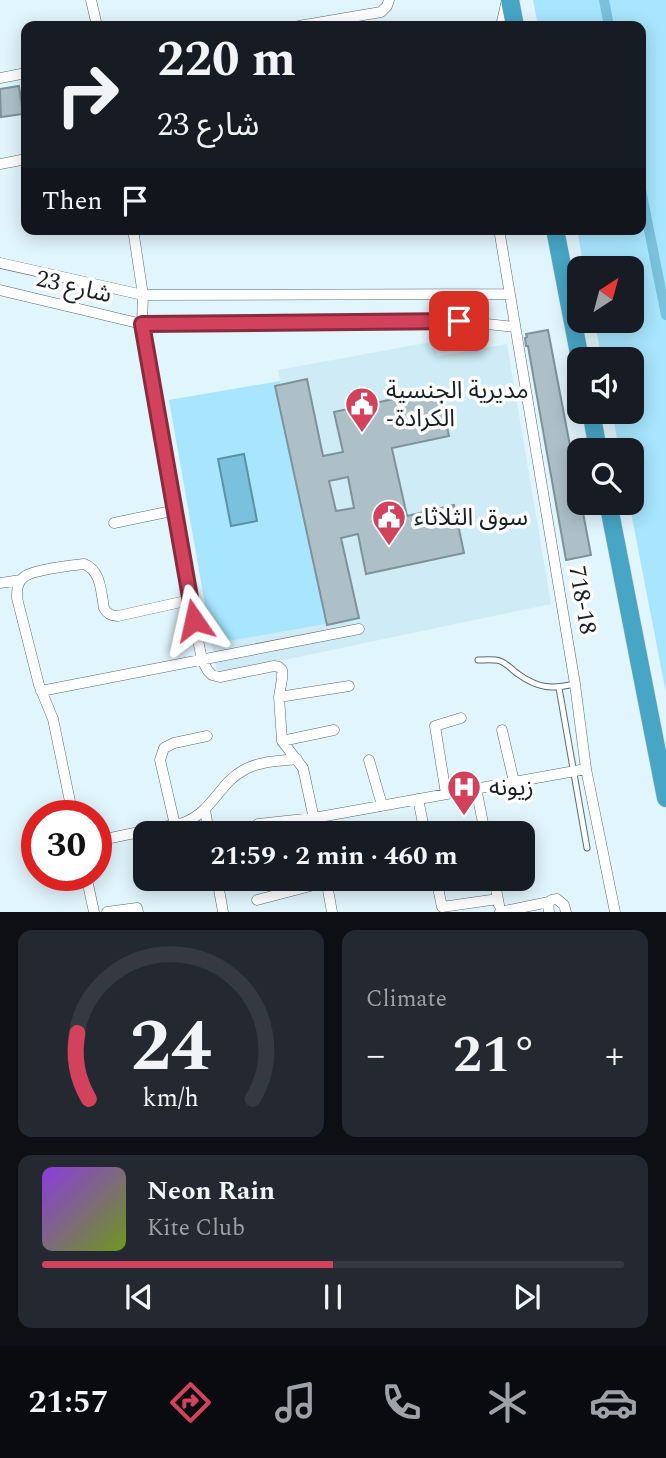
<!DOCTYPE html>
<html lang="en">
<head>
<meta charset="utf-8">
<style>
  body { margin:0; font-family:Spectral,"Noto Sans Arabic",serif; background:#242831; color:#f1f3f6; height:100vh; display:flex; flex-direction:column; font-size:26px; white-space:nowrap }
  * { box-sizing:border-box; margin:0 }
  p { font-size:23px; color:#9ea1a6 }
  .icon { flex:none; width:38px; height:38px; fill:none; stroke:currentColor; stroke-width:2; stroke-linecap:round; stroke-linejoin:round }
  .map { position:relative; height:912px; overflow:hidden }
  .panel { display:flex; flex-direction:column; gap:18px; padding:18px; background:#0d0f14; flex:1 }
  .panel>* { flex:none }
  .guide { position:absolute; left:21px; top:21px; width:625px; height:214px; border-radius:14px; box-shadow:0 4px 18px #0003; background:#171b24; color:#f1f3f6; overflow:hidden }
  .needle { width:46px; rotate:36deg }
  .fabs { position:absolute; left:567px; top:256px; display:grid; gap:14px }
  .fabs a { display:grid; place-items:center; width:77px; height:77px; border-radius:14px; background:#171b24; box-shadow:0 4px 18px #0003; font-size:35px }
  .speed { position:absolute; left:21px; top:800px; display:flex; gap:14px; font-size:35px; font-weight:700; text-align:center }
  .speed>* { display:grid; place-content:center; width:91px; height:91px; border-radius:50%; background:#171b24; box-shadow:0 4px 18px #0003; line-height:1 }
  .speed .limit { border:10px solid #d22; background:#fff; color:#111 }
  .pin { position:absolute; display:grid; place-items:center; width:60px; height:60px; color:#fff; margin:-30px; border-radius:14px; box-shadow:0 4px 10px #0006 }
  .me { position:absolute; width:77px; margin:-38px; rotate:349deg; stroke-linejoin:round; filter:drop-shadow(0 0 5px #0008) }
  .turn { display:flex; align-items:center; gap:24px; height:147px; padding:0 21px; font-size:32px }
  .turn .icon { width:91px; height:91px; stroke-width:2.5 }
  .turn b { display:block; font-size:49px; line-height:60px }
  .then { display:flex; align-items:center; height:66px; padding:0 21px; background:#0003; gap:14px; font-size:26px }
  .big { font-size:52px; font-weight:700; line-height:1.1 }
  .panel .tile { flex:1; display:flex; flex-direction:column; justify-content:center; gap:10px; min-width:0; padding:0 24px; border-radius:14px; background:#242831 }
  .panel .dial { align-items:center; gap:0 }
  .dial svg { height:182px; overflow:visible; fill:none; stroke:#363941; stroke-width:7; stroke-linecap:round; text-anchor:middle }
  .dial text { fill:#f1f3f6; stroke:none }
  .song { display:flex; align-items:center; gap:21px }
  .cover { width:84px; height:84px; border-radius:10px; background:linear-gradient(135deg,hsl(270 70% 55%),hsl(80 70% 35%)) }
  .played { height:7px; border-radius:4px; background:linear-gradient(90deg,#d2425d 50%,#363941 50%) }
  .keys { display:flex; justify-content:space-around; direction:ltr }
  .heat { display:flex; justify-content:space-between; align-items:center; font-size:38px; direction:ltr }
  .panel .tiles { flex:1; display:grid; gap:18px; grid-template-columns:1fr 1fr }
  .tile:last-child { grid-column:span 2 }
  .trip { position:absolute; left:133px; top:821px; width:402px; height:70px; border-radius:14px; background:#171b24; box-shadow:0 4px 18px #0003; font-weight:700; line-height:70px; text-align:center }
  .dock { display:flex; height:112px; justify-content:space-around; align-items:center; background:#090b0e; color:#9ea1a6 }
  .dock .icon { width:49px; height:49px }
  .dock .active { color:#d2425d }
  .dock b { font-size:32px; color:#f1f3f6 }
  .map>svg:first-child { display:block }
</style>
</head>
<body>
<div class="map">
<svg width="666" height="912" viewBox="0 0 666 912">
  <rect width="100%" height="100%" fill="#e1f5fd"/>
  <!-- built -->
  <path fill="#ceebf6" d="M431 342 438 356 507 344 551 604 217 674 212 644 326 624 278 370Z"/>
  <!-- green -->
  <path fill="#a7e6fe" d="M533 0H666V693L629 502H632V450H619L612 411H632V359H602L594 320H632V268H584L577 229H640V26H538Z
    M280 381 326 624 212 644 169 400Z"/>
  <!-- water -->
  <path fill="#79c1dc" stroke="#5c91a4" stroke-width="2" d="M244 454 257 521 231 526 218 459Z"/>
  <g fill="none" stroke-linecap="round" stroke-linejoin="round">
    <!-- canal -->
    <path stroke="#79c1dc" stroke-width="10" d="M604 0 609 26
      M640 185 666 315"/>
  </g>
  <!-- building -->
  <path fill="#adc0c8" stroke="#7f9299" stroke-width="2" fill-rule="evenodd" d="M19 86 23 114 1 117 0 89Z
    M548 330 579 493V502H581L591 555 566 560 528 346H526L525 338 527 337 526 334Z
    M307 379 323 456 343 452 334 412 439 389 449 436 392 448V449L407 516 454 505 464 553 366 574 358 534 341 538 359 618 327 625 275 386ZM348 477 354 508 336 511 329 481Z"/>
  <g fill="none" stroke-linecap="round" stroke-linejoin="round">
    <!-- lane casing -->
    <g stroke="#586a71" stroke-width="7">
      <path id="lane" d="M478 660C485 660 494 659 500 661 508 664 512 670 518 674 539 689 552 689 575 684
        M559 688 587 848"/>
    </g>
    <!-- street casing -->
    <g stroke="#586a71" stroke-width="11">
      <path id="street" d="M91 0 97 26
        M299 26 381 12 387 6 389 0
        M501 26 506 4
        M0 78 26 73
        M0 164 26 159
        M133 229 143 295 142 324 176 510 190 600 202 660 208 671 212 675 220 677 274 666 279 667 282 670V679L279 697 282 741 303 768 317 833
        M499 229 575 684 586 769 615 912
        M0 263 143 295 510 294
        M0 290 142 324 459 321 515 327
        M458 295 459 321
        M114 523 176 510
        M0 583 21 580
        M41 691 359 629
        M279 697 349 686
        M502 730 514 782
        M282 741 334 730
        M369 760 382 805
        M476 788 485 833
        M446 794 435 726 461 718
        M418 799 425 833
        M205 810 209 833
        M73 816 53 719 39 685 17 598C17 590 17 582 24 577 32 570 72 565 84 564 101 570 101 592 104 608 107 614 111 616 118 616L190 600
        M258 824 314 818 586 769
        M175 825 160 760 164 748 174 743 207 736
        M96 841 183 823C213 812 219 783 244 770 259 761 280 761 297 759
        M86 875 94 912
        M217 878 223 912
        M436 878 442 907 498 899
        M494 878 499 905
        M326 879 332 912
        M257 900 341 878
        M107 912 137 908 138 912
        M500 912 549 902
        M549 912C548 904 548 899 557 899L564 905 566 912"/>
    </g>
    <!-- highway casing -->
    <g stroke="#d6d7d7" stroke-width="19">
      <path id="highway" d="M510 0 515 26
        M555 229 580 359
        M591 411 598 450
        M608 502 666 798"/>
    </g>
    <!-- lane -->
    <use href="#lane" stroke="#fff" stroke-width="5"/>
    <!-- street -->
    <use href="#street" stroke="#fff" stroke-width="10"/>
    <!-- highway -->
    <use href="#highway" stroke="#47a5c5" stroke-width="18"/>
  </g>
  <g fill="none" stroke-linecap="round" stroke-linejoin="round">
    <!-- route casing -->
    <g stroke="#882b3c" stroke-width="18">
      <path id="route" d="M194 620 142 324 459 321"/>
    </g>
    <!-- route -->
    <use href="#route" stroke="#d2425d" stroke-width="12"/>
  </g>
  <!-- icons -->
  <defs>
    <g id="civic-pin" transform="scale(1.75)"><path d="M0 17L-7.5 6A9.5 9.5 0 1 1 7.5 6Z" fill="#d2425d" stroke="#fff"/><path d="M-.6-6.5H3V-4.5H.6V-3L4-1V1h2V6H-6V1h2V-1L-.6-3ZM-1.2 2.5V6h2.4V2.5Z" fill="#fff"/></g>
    <g id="hospital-pin" transform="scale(1.75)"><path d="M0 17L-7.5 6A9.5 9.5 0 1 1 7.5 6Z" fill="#d2425d" stroke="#fff"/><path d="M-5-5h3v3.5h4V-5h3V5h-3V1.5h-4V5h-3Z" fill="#fff"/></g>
  </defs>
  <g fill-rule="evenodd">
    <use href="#civic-pin" x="362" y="404"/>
    <use href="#civic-pin" x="389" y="517"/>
    <use href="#hospital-pin" x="464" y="787"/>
  </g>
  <g text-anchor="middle" stroke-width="7" stroke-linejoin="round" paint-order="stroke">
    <!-- street labels -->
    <g font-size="24" fill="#192023" stroke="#fff">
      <text transform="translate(74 286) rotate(13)" y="8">شارع 23</text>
      <text transform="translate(583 600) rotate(80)" y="8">718-18</text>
    </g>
    <!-- poi labels -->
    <g font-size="24" fill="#192023" stroke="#fff" text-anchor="start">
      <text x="386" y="398">مديرية الجنسية<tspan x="386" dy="28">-الكرادة</tspan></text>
      <text x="414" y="525">سوق الثلاثاء</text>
      <text x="489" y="795">زيونه</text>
    </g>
  </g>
</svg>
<div class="fabs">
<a><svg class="needle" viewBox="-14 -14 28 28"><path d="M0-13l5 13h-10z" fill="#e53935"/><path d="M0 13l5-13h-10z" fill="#9ea1a6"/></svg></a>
<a><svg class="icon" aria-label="sound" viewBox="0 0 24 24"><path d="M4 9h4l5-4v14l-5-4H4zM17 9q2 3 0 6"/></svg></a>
<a><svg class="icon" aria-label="search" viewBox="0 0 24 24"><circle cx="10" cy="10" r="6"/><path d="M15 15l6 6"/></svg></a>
</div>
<div class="speed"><div class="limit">30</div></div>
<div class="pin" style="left:459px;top:321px;background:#d93025"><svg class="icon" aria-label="arrive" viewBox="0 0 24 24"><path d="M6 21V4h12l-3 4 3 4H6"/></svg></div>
<svg class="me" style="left:194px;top:620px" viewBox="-20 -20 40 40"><path d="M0-17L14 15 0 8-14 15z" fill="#d2425d" stroke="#fff" stroke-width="4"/></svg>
<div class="trip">21:59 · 2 min · 460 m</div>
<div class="guide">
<div class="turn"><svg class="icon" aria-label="right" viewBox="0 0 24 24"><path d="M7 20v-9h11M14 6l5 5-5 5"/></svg><div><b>220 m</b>شارع 23</div></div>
<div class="then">Then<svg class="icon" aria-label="arrive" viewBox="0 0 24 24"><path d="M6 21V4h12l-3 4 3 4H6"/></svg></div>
</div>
</div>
<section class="panel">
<div class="tiles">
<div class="tile dial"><svg viewBox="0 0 100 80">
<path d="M14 69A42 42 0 1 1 86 69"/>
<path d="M14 69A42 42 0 0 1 9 40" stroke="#d2425d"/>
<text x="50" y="56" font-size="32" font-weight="700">24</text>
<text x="50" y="72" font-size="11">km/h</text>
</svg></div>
<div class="tile"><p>Climate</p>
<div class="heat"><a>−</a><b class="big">21°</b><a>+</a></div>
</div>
<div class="tile">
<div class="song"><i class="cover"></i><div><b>Neon Rain</b><p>Kite Club</p></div></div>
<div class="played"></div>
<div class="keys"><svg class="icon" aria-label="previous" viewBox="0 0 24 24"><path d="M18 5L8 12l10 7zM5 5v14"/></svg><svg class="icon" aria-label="pause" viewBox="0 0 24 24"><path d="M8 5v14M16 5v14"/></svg><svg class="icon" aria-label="next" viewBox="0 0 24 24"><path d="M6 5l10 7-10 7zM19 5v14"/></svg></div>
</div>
</div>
</section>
<nav class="dock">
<b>21:57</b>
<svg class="icon active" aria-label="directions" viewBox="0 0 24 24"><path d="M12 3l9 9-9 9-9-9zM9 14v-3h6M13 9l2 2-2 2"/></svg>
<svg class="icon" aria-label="music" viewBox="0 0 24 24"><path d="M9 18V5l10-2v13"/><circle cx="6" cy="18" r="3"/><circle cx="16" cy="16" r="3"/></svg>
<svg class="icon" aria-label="phone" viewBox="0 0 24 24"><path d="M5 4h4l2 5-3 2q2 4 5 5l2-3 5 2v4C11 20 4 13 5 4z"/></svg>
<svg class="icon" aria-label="climate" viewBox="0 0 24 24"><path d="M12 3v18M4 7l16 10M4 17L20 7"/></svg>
<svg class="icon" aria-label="car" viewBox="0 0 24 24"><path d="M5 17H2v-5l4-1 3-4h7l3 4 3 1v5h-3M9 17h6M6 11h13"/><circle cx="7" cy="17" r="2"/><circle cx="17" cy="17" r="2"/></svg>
</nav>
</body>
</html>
